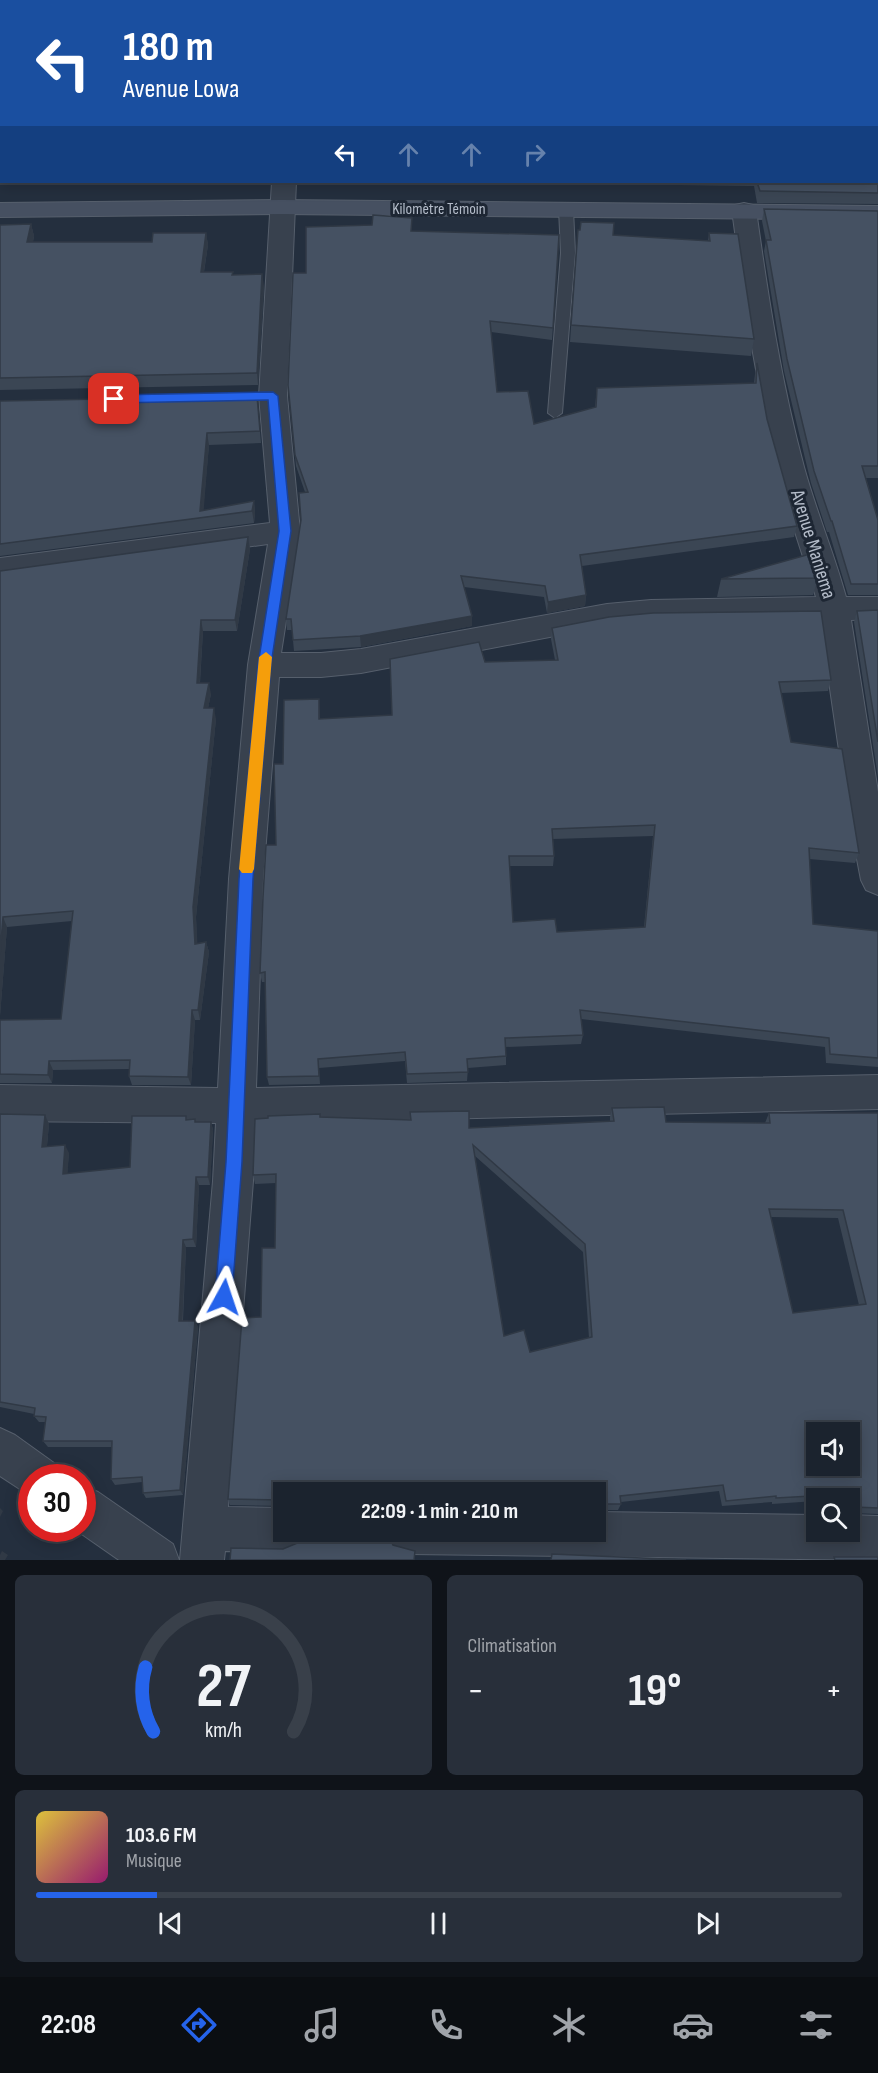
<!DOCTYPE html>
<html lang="fr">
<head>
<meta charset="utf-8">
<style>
  body { margin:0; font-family:"Sofia Sans Condensed",sans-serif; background:#282f3a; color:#f1f3f6; height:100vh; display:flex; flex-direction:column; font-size:22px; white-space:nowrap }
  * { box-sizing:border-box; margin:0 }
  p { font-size:20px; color:#a0a4aa }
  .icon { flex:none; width:33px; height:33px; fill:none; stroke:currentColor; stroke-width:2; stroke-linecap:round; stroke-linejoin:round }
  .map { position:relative; height:1560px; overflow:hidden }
  .panel { display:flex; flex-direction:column; gap:15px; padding:15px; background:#0f1319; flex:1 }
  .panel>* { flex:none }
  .guide { position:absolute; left:0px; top:0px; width:879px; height:183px; box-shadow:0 3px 15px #0003,0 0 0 2px #39404a; background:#1a4fa0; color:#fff; overflow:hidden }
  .fabs { position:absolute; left:806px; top:1422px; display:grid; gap:12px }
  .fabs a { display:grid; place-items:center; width:54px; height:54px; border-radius:0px; background:#1b232e; box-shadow:0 3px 15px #0003,0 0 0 2px #39404a; font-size:30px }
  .speed { position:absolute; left:18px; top:1464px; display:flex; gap:12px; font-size:30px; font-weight:700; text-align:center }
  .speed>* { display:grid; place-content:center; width:78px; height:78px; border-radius:50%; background:#1b232e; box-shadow:0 3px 15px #0003,0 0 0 2px #39404a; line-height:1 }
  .speed .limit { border:9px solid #d22; background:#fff; color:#111 }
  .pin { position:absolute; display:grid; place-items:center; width:51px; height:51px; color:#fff; margin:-26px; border-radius:12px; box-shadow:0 3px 9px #0006 }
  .me { position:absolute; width:66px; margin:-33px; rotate:5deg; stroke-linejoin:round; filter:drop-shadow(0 0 4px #0008) }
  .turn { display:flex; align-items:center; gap:21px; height:126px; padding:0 24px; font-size:27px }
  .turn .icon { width:78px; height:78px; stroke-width:2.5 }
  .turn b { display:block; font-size:42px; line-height:51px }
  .lanes { display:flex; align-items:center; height:57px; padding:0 24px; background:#0003; justify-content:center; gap:30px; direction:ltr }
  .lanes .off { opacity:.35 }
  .big { font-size:45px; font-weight:700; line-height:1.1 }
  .panel .widget { flex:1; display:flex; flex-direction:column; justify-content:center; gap:9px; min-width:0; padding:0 21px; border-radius:9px; background:#282f3a }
  .panel .dial { align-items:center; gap:0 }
  .dial svg { height:156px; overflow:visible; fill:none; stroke:#39404a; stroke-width:7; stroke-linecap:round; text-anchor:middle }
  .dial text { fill:#f1f3f6; stroke:none }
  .song { display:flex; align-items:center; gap:18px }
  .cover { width:72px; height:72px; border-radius:9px; background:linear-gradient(135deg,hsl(50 70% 55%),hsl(320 70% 35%)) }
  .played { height:6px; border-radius:3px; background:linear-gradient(90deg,#2563eb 15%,#39404a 15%) }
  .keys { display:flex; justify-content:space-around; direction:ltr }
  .heat { display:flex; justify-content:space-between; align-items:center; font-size:33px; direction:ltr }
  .panel .tiles { flex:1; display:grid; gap:15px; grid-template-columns:1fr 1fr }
  .widget:last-child { grid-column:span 2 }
  .trip { position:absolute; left:273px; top:1482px; width:333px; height:60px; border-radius:0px; background:#1b232e; box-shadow:0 3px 15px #0003,0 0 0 2px #39404a; font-weight:700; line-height:60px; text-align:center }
  .menu { display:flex; height:96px; justify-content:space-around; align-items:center; background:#0b0e12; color:#a0a4aa }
  .menu .icon { width:42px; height:42px }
  .menu .active { color:#2563eb }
  .menu b { font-size:27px; color:#f1f3f6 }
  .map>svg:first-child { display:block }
</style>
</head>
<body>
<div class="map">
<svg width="878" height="1560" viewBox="0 0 878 1560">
  <rect width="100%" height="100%" fill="#242f3e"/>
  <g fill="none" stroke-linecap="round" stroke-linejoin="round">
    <!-- lane casing -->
    <g stroke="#565f6c" stroke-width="2">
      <path id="lane" d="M566 205 573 209 575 253 562 413 555 418 548 413 561 253 559 209Z"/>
    </g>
    <!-- street casing -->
    <g stroke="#565f6c" stroke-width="2">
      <path id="street" d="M272 182H296L287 396 300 531 281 653H321L361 649 607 604 651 600 816 597 785 501 767 430 747 320 732 210 735 205 744 203 753 205 756 210C768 296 781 382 804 467 816 511 834 553 846 597H878V619L851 620 878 792V895L866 890 861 880 848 812 820 620 651 622 607 626 361 673 321 677H279L263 879 256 1088 878 1075V1109L255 1123 253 1181 228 1507 284 1508V1532H306L300 1546 284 1552 225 1551 224 1560H180L213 1181 216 1123 0 1121V1085L218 1088 229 879 248 665 268 544 0 580V558L270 523 259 396Z
        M0 1428 15 1435 54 1463 61 1478H32V1497L0 1476Z
        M82 1486 98 1492 173 1544 179 1560H119L73 1528H82Z
        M596 1512 816 1515V1532H849V1515L878 1516V1560L410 1554 394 1548 388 1532H596Z"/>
    </g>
    <!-- secondary casing -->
    <g stroke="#565f6c" stroke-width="2">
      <path id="secondary" d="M282 200 878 206V220L282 214 0 217V203Z"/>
    </g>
    <!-- lane -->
    <use href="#lane" fill="#38414e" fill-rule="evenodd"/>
    <!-- street -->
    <use href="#street" fill="#38414e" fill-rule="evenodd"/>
    <!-- secondary -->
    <use href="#secondary" fill="#465061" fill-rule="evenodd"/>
  </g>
  <!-- wall -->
  <path fill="#3b4654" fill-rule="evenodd" d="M0 0H878V204L757 203 754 186 678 185V182H878V2H2V4H0Z
    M2 6V174H0V7Z
    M764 209 878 211V478H866L878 520V595H848L829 532H827L811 483 784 371 764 251 766 241 762 221Z
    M31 224 34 236 33 242H152L206 233 208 245 204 272 233 275 264 286 258 385 0 390V225Z
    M578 230 613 235 708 241 709 233 754 339 751 356 570 342Z
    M412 231 559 235 552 340 491 332 497 392 534 424 595 407 597 388 754 383 755 374 757 363 767 419 797 526 794 537 582 566 586 595 585 606 547 613 544 597 464 587 472 616V626L361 647 294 651 292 630H287L286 619 305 492 296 466 288 385 306 273Z
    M257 396 261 443 209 445 203 511 254 501 255 513 254 523 0 556V401Z
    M248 537 250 549 237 631H203L200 683 211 694 208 708 216 719 196 917 197 944 206 942 209 952 200 1020H195L191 1085H132L129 1076 130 1069 53 1070 52 1083H0V1020L61 1019 72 921 7 927 0 1016V571Z
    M818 578 813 595 717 597 721 579Z
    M878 610V777L854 622 857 611Z
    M552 628 831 680 828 691 781 693 791 742 859 853 855 863 809 859 813 924 878 931V1067L826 1063 825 1047 581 1019 583 1035 581 1044 505 1047 506 1056V1065L468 1068 467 1081 407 1083 405 1061 319 1068 320 1084 269 1085 267 1077 265 982H262L260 973 276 845 283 764 319 699 320 719 392 715 485 662 555 660 551 639ZM653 836 644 927 557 932 513 922 509 866H553L554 856 553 839Z
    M612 1108 666 1122 765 1123 769 1113H878V1514L852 1513V1524L849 1528V1498H816V1501L772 1504V1502L722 1506 719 1491 621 1502V1504L618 1510H597L596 1514V1492H284V1506L230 1505 228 1499 275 1248 276 1183 255 1184 253 1175 321 1117 469 1128 610 1121V1117ZM475 1156 583 1252 589 1338 530 1352 504 1336ZM771 1217 838 1218 859 1305 793 1313Z
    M0 1114 45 1115 49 1124 47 1146 69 1153 67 1174 130 1167 186 1116 187 1119 196 1122H211L213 1130 210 1185H199L196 1247H186L183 1321H195L198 1327 183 1495 146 1498 143 1493 142 1482 115 1485 111 1479 112 1447H48L43 1441 46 1422H39L34 1416V1414L0 1407Z"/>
  <!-- shaded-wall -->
  <path fill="#303945" d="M31 224 34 236 30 254 27 242Z
    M206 233 208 245 202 283 201 272Z
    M262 274 264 286 258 385 257 373Z
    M207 433 209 445 203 518 200 511Z
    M254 501 255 513 254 523 252 511Z
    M248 537 250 549 237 631 235 620Z
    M586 595 585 606 547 613 548 602Z
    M472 616V626L361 647 360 636Z
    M201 620 203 631 199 693 197 683Z
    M209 683 211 694 206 718 204 708Z
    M214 708 216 719 196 917 198 954 195 944 193 907Z
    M3 917 7 927 0 1016V955Z
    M206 942 209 952 200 1020 198 1010Z
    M192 1010 195 1020 191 1085 188 1077Z
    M49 1061 53 1070 52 1083 48 1075Z
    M45 1115 49 1124 46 1155 42 1147Z
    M211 1122 213 1130 210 1185 208 1177Z
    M65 1145 69 1153 67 1182 63 1174Z
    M196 1177 199 1185 196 1247 193 1239Z
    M183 1240 186 1247 182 1328 179 1321Z
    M195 1321 198 1327 183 1495 180 1490Z
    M0 1508 3 1511 0 1517Z
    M2 1551 8 1555 5 1560H0V1555Z"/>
  <!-- building -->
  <path fill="#455162" stroke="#303945" stroke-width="1.5" fill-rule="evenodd" d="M2 0H226L225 2H2Z
    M313 0H878V193L760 191 757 182H878V2H313Z
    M2 6V162H0V7Z
    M764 209 878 211V466H862L878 520V584H851L832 521H831L814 471 787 359 766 240H771Z
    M373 215 412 218 411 231 559 235 553 328 490 321 497 392 528 391 534 424 596 407 597 388 756 383 757 363 767 419 797 526 580 555 586 595 548 602 545 586 461 576 472 616 360 636 293 640 291 619H286L301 520 299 493 308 492 295 455 288 385 293 273H306V227L372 225Z
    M581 222 614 223 613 235 710 241 709 233 738 234 754 339 571 325 578 230H580Z
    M31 224 27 242H152L153 233H206L201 272H233L232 275 262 274 257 373 0 378V225Z
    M257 396 260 431 207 433 200 511 254 501 252 511 0 544V401Z
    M248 537 235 620H201L197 683H209L204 708H214L193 907 195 944 206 942 198 1010H192L188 1077 129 1076 130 1060 49 1061 48 1075 0 1074V1020L61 1019 73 911 3 917 0 955V571Z
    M810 554 818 578 721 579Z
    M878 610V742L857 611Z
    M821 611 831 680 779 682 791 742 842 749 859 853 809 848 813 924 878 931V1058L830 1054 829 1038 580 1010 583 1035 505 1038 506 1056 467 1059 468 1072 407 1074 405 1052 318 1059 319 1076 267 1077 265 972 260 973 263 897 266 845H276L274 764H283L284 700 319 699V719L392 715 390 659 479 642 485 662 558 660 552 628 609 617 653 613ZM655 825 645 927 557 932 555 919 513 922 509 856H554L552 829Z
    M664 1107 666 1122 770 1123 769 1113H878V1508L855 1507 852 1509V1524H849V1498H829V1495L776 1498V1496L726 1501 723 1485 620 1496 621 1504H598L596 1513V1492H284V1502L282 1500 228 1499 242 1318 261 1317 262 1248H275L276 1174 253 1175 255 1119 268 1118V1116L320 1114V1117L411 1120 410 1112 469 1111V1128L614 1121 612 1108ZM473 1145 585 1244 592 1337 530 1352 524 1330 504 1336ZM769 1209 843 1210 866 1304 793 1313ZM816 1432H849V1466H816Z
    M0 1114 45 1115 42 1147 65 1145 63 1174 130 1167 132 1116H186V1120L195 1119V1122H211L208 1177H196L193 1239 183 1240 179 1321H195L180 1490 143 1493 142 1477 111 1479 112 1441H43L46 1417 34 1416 35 1408 0 1402Z
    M304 1532H387L393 1545 415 1551 414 1560H230L231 1548 283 1549 300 1542Z
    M552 1554 686 1560H551Z
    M834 1557H878V1560H835Z"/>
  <!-- route -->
  <path fill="#2563eb" stroke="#184099" stroke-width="1.5" d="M273 392 278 396 291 531 271 665 253 879 242 1162 232 1297 230 1303 224 1305 218 1303 215 1297 226 1162 239 879 258 665 279 531 268 400 114 403 108 399 114 395Z"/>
  <!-- slow -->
  <path fill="#f59e0b" d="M266 652 272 657 254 869 252 873H242L239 869 259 657Z"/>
  <g text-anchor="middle" stroke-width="6" stroke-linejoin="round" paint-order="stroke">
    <!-- far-street labels -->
    <g font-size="16" fill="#b4bcc9" stroke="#1d2633">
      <text x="439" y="214">Kilomètre Témoin</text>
    </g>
    <!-- street labels -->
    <g font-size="20" fill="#b4bcc9" stroke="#1d2633">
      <text transform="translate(814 544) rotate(73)" y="7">Avenue Maniema</text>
    </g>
  </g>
</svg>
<div class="fabs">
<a><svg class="icon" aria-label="sound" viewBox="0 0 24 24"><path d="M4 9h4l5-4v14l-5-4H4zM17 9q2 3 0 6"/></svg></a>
<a><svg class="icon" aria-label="search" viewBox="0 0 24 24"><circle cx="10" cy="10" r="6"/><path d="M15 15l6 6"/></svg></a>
</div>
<div class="speed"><div class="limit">30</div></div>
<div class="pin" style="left:114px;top:399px;background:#d93025"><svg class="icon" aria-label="arrive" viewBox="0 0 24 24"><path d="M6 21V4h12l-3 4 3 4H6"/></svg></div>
<svg class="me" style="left:224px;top:1297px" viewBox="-20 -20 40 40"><path d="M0-17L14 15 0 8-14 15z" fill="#2563eb" stroke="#fff" stroke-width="4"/></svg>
<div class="trip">22:09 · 1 min · 210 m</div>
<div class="guide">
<div class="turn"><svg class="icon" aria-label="left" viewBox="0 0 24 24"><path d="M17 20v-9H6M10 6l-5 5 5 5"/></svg><div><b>180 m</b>Avenue Lowa</div></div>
<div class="lanes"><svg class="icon" aria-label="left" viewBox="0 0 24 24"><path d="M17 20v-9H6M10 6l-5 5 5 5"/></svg><svg class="icon off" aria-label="ahead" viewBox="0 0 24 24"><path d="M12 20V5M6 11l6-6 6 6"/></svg><svg class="icon off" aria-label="ahead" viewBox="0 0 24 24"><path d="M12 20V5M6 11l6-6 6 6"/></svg><svg class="icon off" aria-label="right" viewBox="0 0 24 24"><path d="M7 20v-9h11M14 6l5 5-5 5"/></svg></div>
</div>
</div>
<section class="panel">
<div class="tiles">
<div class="widget dial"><svg viewBox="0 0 100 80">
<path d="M14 69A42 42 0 1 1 86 69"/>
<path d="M14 69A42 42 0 0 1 10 36" stroke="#2563eb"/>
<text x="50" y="56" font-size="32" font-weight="700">27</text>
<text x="50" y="72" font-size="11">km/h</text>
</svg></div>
<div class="widget"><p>Climatisation</p>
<div class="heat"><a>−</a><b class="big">19°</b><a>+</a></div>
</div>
<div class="widget">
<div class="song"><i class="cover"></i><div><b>103.6 FM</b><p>Musique</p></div></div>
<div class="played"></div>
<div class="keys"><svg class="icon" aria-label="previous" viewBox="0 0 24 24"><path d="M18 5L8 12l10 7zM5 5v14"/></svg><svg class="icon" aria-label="pause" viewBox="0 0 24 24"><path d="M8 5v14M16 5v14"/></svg><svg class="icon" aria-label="next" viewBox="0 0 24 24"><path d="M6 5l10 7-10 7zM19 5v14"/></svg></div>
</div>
</div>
</section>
<nav class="menu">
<b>22:08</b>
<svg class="icon active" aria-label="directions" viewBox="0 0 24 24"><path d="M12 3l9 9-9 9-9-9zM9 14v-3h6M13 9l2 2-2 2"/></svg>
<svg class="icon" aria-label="music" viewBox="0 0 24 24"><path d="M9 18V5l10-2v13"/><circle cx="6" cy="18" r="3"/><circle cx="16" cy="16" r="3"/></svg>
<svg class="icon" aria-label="phone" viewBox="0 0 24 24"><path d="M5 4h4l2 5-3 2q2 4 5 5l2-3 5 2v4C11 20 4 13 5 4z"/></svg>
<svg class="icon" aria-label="climate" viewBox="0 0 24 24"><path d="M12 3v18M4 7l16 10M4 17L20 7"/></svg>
<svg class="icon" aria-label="car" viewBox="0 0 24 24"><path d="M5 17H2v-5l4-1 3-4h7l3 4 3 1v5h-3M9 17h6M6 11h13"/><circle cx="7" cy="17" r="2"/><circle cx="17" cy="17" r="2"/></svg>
<svg class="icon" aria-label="filters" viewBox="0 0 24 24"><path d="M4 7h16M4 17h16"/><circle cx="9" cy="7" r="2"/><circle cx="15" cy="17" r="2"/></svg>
</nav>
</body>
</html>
